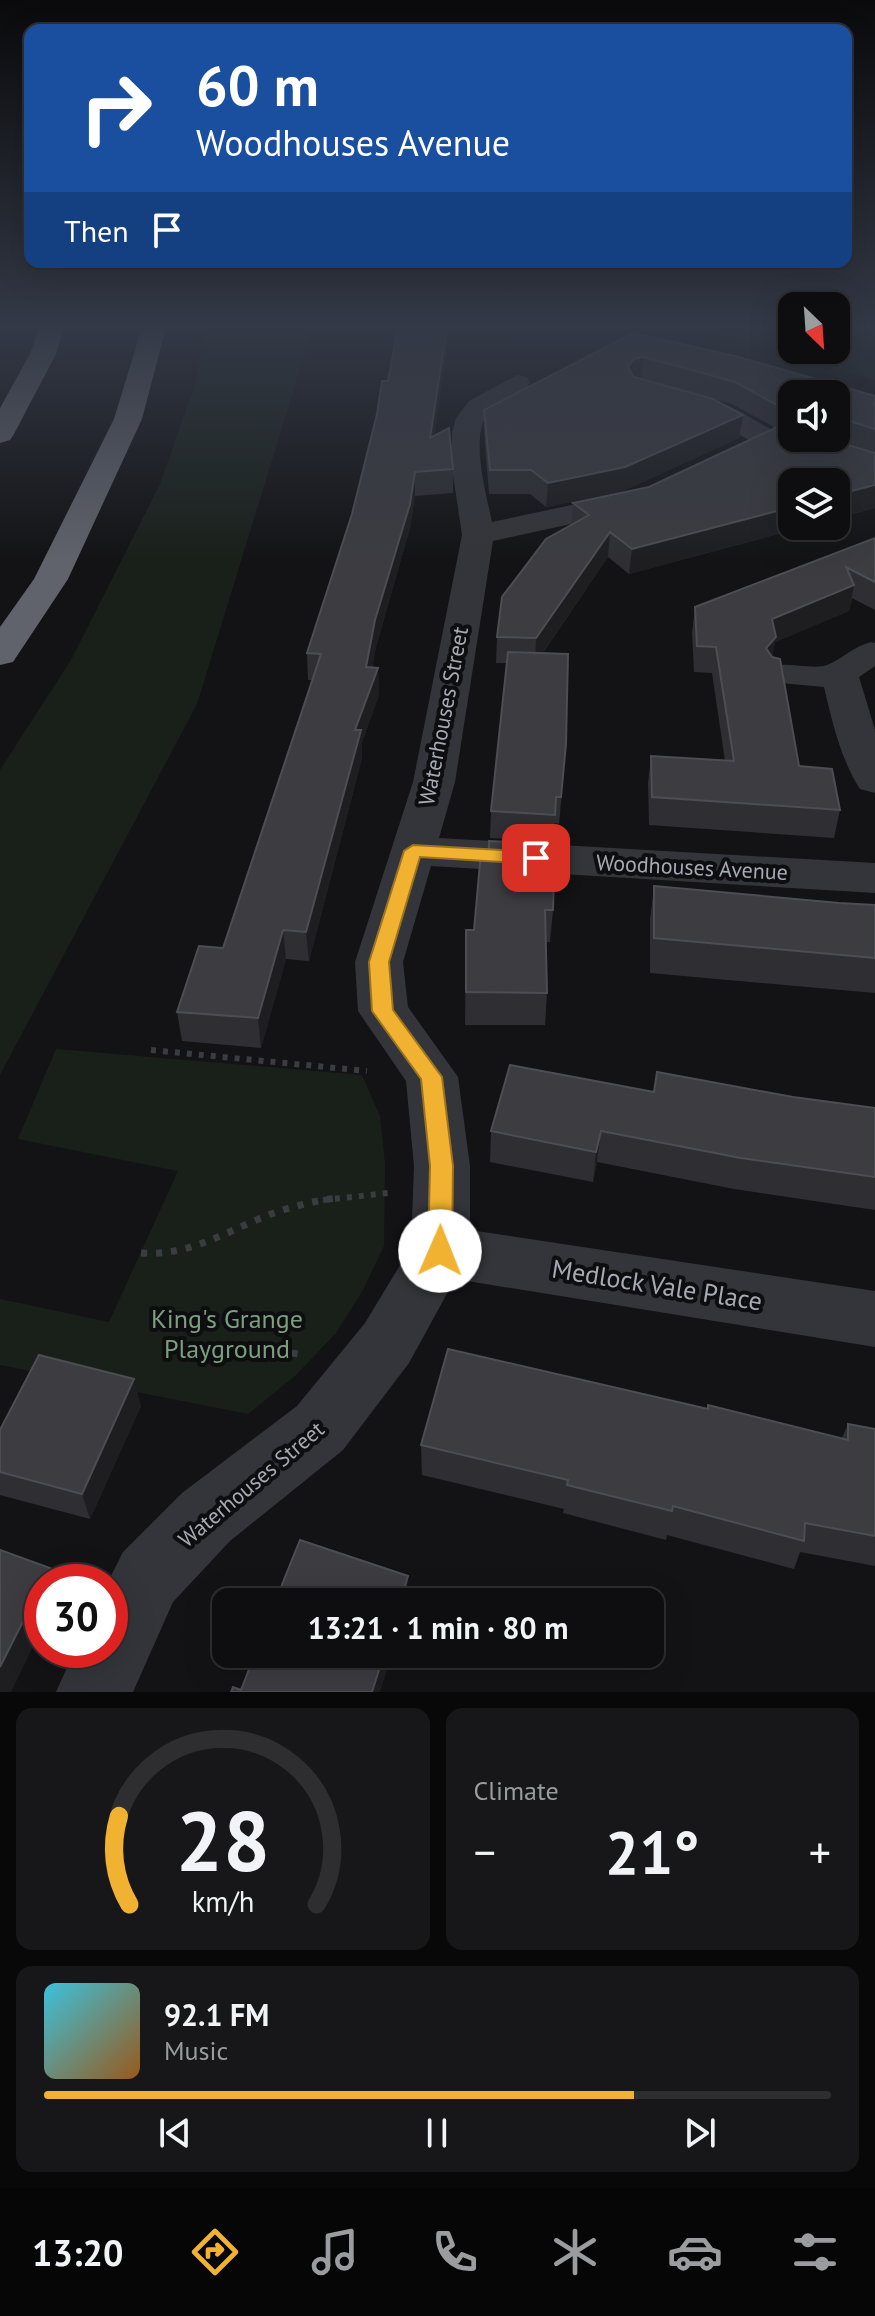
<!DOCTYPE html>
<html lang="en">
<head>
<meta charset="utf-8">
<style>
  body { margin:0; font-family:"PT Sans",sans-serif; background:#171719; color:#f1f3f6; height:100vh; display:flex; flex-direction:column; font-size:30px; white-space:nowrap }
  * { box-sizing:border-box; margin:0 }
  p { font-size:26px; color:#9b9c9f }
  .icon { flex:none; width:44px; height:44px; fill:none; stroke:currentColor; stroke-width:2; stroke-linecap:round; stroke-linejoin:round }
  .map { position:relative; height:1692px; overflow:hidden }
  .panel { display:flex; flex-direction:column; gap:16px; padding:16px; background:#080809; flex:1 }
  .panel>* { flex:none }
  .guide { position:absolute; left:24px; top:24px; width:828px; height:244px; border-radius:16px; box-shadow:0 8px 32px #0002,0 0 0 2px #2e2e30; background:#1a4fa0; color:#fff; overflow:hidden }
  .needle { width:52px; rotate:155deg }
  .fabs { position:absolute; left:778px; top:292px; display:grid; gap:16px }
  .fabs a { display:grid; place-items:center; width:72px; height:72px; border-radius:16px; background:#0e0e10; box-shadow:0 8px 32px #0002,0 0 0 2px #2e2e30; font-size:40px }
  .speed { position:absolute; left:24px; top:1564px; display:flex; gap:16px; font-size:40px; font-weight:700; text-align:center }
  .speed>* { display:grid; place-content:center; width:104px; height:104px; border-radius:50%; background:#0e0e10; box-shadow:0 8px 32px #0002,0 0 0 2px #2e2e30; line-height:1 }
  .speed .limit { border:12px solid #d22; background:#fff; color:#111 }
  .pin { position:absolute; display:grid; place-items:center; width:68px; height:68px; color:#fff; margin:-34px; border-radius:16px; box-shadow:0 4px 12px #0006 }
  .me { position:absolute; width:88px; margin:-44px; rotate:1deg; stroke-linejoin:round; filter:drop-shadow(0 0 6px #0008) }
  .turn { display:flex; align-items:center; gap:28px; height:168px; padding:0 40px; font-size:36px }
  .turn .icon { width:104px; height:104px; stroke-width:2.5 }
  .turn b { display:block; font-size:56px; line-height:68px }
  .then { display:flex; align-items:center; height:76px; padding:0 40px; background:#0003; gap:16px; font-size:30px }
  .big { font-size:60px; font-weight:600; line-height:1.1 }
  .panel .tile { flex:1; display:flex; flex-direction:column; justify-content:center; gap:12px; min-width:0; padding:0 28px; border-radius:16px; background:#171719 }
  .panel .dial { align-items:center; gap:0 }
  .dial svg { height:208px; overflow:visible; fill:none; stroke:#2e2e30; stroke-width:7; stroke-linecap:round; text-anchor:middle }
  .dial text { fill:#f1f3f6; stroke:none }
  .song { display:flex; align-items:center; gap:24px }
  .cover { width:96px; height:96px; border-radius:12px; background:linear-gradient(135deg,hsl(190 70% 55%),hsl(30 70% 35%)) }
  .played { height:8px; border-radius:4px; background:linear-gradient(90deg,#f0b230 75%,#2e2e30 75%) }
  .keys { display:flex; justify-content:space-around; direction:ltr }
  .heat { display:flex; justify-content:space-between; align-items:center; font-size:44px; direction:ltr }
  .panel .tiles { flex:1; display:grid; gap:16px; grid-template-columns:1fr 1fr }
  .tile:last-child { grid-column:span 2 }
  .trip { position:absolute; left:212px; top:1588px; width:452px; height:80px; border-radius:16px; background:#0e0e10; box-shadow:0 8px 32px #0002,0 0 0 2px #2e2e30; font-weight:600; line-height:80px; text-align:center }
  .menu { display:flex; height:128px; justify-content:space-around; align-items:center; background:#060606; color:#9b9c9f }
  .menu .icon { width:56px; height:56px }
  .menu .active { color:#f0b230 }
  .menu b { font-size:36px; color:#f1f3f6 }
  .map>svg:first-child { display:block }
</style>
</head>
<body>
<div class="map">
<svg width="875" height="1692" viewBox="0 0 875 1692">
  <rect width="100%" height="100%" fill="#131315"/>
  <!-- green -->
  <path fill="#19201a" d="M205 327H313L197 704 0 1075V770L71 660 160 484 196 381Z
    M686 327H792V350H836V327H875V380Z
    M56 1049 362 1075 380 1116 385 1164 384 1246 363 1290 336 1333 296 1375 248 1414 0 1365V1299L109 1322 178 1171 18 1139Z"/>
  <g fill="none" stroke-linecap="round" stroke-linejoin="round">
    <!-- path-far1 -->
    <path stroke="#3a3c41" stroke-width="6" stroke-dasharray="5 7" stroke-linecap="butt" d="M151 1050 367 1071
      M323 1200 388 1193"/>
    <!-- path -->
    <path stroke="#3a3c41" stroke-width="7" stroke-dasharray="6 9" stroke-linecap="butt" d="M141 1253C187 1256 220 1235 261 1218 285 1208 310 1202 335 1198
      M277 1350 303 1355"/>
    <!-- street -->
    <path fill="#34353a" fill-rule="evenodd" d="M517 375 527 377 530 383C521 397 502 401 490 412 468 433 487 496 492 522L628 493 639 495 644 502 639 509 493 541 455 782 439 838 875 863V893L431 866 403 962 408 1007 458 1077 470 1166V1230L875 1291V1347L455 1279 409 1363 343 1450 230 1541 173 1602 133 1692H56L75 1650H110L108 1582 123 1552 182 1493 297 1406 365 1323 411 1247 414 1166 406 1081 358 1011 355 962 413 782 462 535 452 468V433L456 418 469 401Z
      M687 394 731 407 778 433 783 439 778 445H758L711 419 677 408 673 402 677 396Z
      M871 642 875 643V666L859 677 875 730V793L860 789C841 760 832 721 824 687L770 682 764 674 770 666C786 662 815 670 827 665 842 659 854 646 871 642Z"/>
    <!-- highway -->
    <path fill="#60636b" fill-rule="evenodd" d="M40 327H64L56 354 14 434 10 440 0 443V408L30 354Z
      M142 327H166L142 419 68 579 13 662 0 665V627L34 579 114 419Z"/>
  </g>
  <!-- wall -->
  <path fill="#2f2f33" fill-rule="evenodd" d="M398 327H450L434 436 453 469V493L415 496 410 528 376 647 372 668H378L379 695 362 742V758L309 961 286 959 261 1048 182 1041 177 1012 223 948 312 680H308L307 653 352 514 388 381Z
    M633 333 875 396V508L629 574 608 557 543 653 564 770 559 824 555 823 554 842 490 838 491 811 507 663H496L497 637 571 525 573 503 649 487 777 427H774L732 404 642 379 743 415 739 438 623 491 546 507 530 494H489L484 433V410ZM792 394H836V438H827L862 449 792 438Z
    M875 538V610L852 598 849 611 775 642 772 657 799 766 840 810 834 838 649 825 648 783 651 756 725 761 712 673 694 672 692 633 695 607Z
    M489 852 553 910 550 942H546L547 993 545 1025H465L466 930H474Z
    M654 886 839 903 875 905V993L650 973V920Z
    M654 1092 793 1097 875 1108V1210L734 1189 597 1162 593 1182 490 1162 491 1131Z
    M141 1406 90 1519 0 1495V1430Z
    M707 1409 842 1438 848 1424 875 1429V1566L800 1552 794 1569 667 1535 666 1540 563 1513 564 1509 422 1475 421 1445Z"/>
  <!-- shaded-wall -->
  <path fill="#1e1e21" d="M447 327H450L431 461 430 438Z
    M644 357 642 379 632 381 628 367 634 359Z
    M743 415 739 438 623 491 546 507 548 483Z
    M415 472V496L410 528 376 647 367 694 366 667 375 620Z
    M875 485V508L836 518V495Z
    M792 507V526H807L629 574 632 549Z
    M610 532 608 557 535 664 536 638Z
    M854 585 849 611 775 642 771 663 766 648 772 619Z
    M378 668 379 695 362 742V758L309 961 306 932 355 730Z
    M283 930 286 959 261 1048 258 1018Z
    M601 1131 597 1162 593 1182 596 1152Z
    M134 1379 141 1406 90 1519 82 1494Z
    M50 1568 56 1582H43Z
    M408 1576 409 1602H400Z
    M42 1584V1628L11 1692H0V1667Z
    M384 1654H392L380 1692H372Z"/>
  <!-- building -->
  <path fill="#3c3c41" stroke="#4c4e53" stroke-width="2" d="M398 327H447L430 438 449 428 453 469 415 472 410 504 375 620 366 667 378 668 355 730H361L306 932 283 930 258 1018 177 1012 199 946 223 948 321 654 307 653 352 514 377 414 382 381H388Z
    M633 333 739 357 875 396V403L873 404 875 405V429L836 417V394H792V406L777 405 735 382 644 357 634 359 628 367 634 377 713 399 743 415 625 467 548 483 531 470H490L484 410Z
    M777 427 792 428V438H825L875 453V485L836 495V482H792V507L632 549 610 532 536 638 497 637 502 597 546 539 589 515 573 503 649 487Z
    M875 538V582L846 567 854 585 772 619 776 637 766 648 772 657 780 659 799 766 832 769 840 810 652 797 651 756 734 761 716 647 697 646 695 607Z
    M508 652 568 654 566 744 561 797H556L555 815 491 811Z
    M489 841 555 844 553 910H545L547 993 466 992V930H474L481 852H489Z
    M654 886 839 903 875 905V958L654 938Z
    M510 1065 654 1092 657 1072 793 1097 875 1108V1177L741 1158 601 1131 596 1152 491 1131Z
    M448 1349 708 1409V1405L848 1440V1424L875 1429V1536L805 1523 804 1541 673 1506 672 1511 567 1485 568 1480 421 1445Z
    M39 1355 134 1379 82 1494 0 1472V1430Z
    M300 1540 408 1576 400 1602H275Z
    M0 1550 50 1568 0 1667Z
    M255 1654H384L372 1692H231L233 1687 241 1690Z"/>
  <!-- sky -->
  <linearGradient id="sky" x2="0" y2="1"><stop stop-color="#0a0a0c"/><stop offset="0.58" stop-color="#333946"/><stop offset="1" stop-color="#333946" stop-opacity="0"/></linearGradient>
  <rect width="875" height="563" fill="url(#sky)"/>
  <!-- route -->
  <path fill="#f0b230" stroke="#9c741f" stroke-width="2" d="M413 845 536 852 545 858 536 864 420 857 389 962 393 1010 442 1077 453 1166 452 1251 448 1259 440 1262 431 1259 428 1251 430 1166 421 1079 372 1011 369 962 404 851Z"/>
  <g text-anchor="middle" stroke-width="8" stroke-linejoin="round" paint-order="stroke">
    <!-- street labels -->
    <g font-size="22" fill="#a5aab5" stroke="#0e0e10">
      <text transform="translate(443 716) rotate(-79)" y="8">Waterhouses Street</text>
      <text transform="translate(692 867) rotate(3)" y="8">Woodhouses Avenue</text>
      <text transform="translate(251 1484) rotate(-40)" y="8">Waterhouses Street</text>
    </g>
    <!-- near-street labels -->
    <g font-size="26" fill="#a5aab5" stroke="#0e0e10">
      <text transform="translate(657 1285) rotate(9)" y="9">Medlock Vale Place</text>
    </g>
    <!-- near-park labels -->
    <g font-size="26" fill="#7ca07f" stroke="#0e0e10">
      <text x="227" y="1328">King's Grange<tspan x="227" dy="30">Playground</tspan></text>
    </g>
  </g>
</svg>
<div class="fabs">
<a><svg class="needle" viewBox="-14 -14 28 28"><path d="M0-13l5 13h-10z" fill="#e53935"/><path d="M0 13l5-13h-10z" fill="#9b9c9f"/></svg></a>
<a><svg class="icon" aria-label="sound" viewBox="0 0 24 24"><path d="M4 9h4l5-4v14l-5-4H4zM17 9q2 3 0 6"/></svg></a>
<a><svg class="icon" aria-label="layers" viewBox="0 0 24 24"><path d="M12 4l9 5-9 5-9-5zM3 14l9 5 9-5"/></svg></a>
</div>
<div class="speed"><div class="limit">30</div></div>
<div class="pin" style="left:536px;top:858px;background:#d93025"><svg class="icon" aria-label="arrive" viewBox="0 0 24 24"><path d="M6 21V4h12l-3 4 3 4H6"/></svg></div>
<svg class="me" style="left:440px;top:1251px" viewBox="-20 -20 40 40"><circle r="19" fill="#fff"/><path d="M0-13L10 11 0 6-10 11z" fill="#f0b230"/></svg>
<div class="trip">13:21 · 1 min · 80 m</div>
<div class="guide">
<div class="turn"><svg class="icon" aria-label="right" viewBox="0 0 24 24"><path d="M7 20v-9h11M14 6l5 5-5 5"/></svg><div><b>60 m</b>Woodhouses Avenue</div></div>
<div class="then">Then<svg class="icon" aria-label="arrive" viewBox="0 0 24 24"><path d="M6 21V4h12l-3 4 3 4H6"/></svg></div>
</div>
</div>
<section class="panel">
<div class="tiles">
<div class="tile dial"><svg viewBox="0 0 100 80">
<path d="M14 69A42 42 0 1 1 86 69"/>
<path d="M14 69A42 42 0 0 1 10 35" stroke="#f0b230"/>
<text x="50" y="56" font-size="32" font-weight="700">28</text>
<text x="50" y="72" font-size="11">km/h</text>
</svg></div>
<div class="tile"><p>Climate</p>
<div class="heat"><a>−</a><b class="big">21°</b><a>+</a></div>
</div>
<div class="tile">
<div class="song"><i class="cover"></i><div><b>92.1 FM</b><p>Music</p></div></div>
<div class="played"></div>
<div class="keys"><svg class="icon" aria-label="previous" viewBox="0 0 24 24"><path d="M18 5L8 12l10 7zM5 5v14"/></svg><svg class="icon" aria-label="pause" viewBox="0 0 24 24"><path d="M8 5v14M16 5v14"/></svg><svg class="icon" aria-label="next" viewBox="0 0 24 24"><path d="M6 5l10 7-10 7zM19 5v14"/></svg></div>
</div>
</div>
</section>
<nav class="menu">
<b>13:20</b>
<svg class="icon active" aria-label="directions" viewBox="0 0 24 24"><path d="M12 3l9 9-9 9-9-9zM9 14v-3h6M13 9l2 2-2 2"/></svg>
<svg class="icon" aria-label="music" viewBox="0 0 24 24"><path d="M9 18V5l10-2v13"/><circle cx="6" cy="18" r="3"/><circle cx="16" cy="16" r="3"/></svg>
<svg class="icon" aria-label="phone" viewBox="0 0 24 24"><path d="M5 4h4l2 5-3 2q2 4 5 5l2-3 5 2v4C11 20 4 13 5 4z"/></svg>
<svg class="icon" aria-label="climate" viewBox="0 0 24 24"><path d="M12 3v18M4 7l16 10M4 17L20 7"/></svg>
<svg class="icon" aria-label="car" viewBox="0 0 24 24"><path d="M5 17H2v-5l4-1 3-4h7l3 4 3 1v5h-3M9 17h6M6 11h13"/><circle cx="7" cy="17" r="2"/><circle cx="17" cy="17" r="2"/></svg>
<svg class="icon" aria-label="filters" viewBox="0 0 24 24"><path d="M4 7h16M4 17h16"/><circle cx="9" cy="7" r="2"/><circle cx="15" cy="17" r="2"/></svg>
</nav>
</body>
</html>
